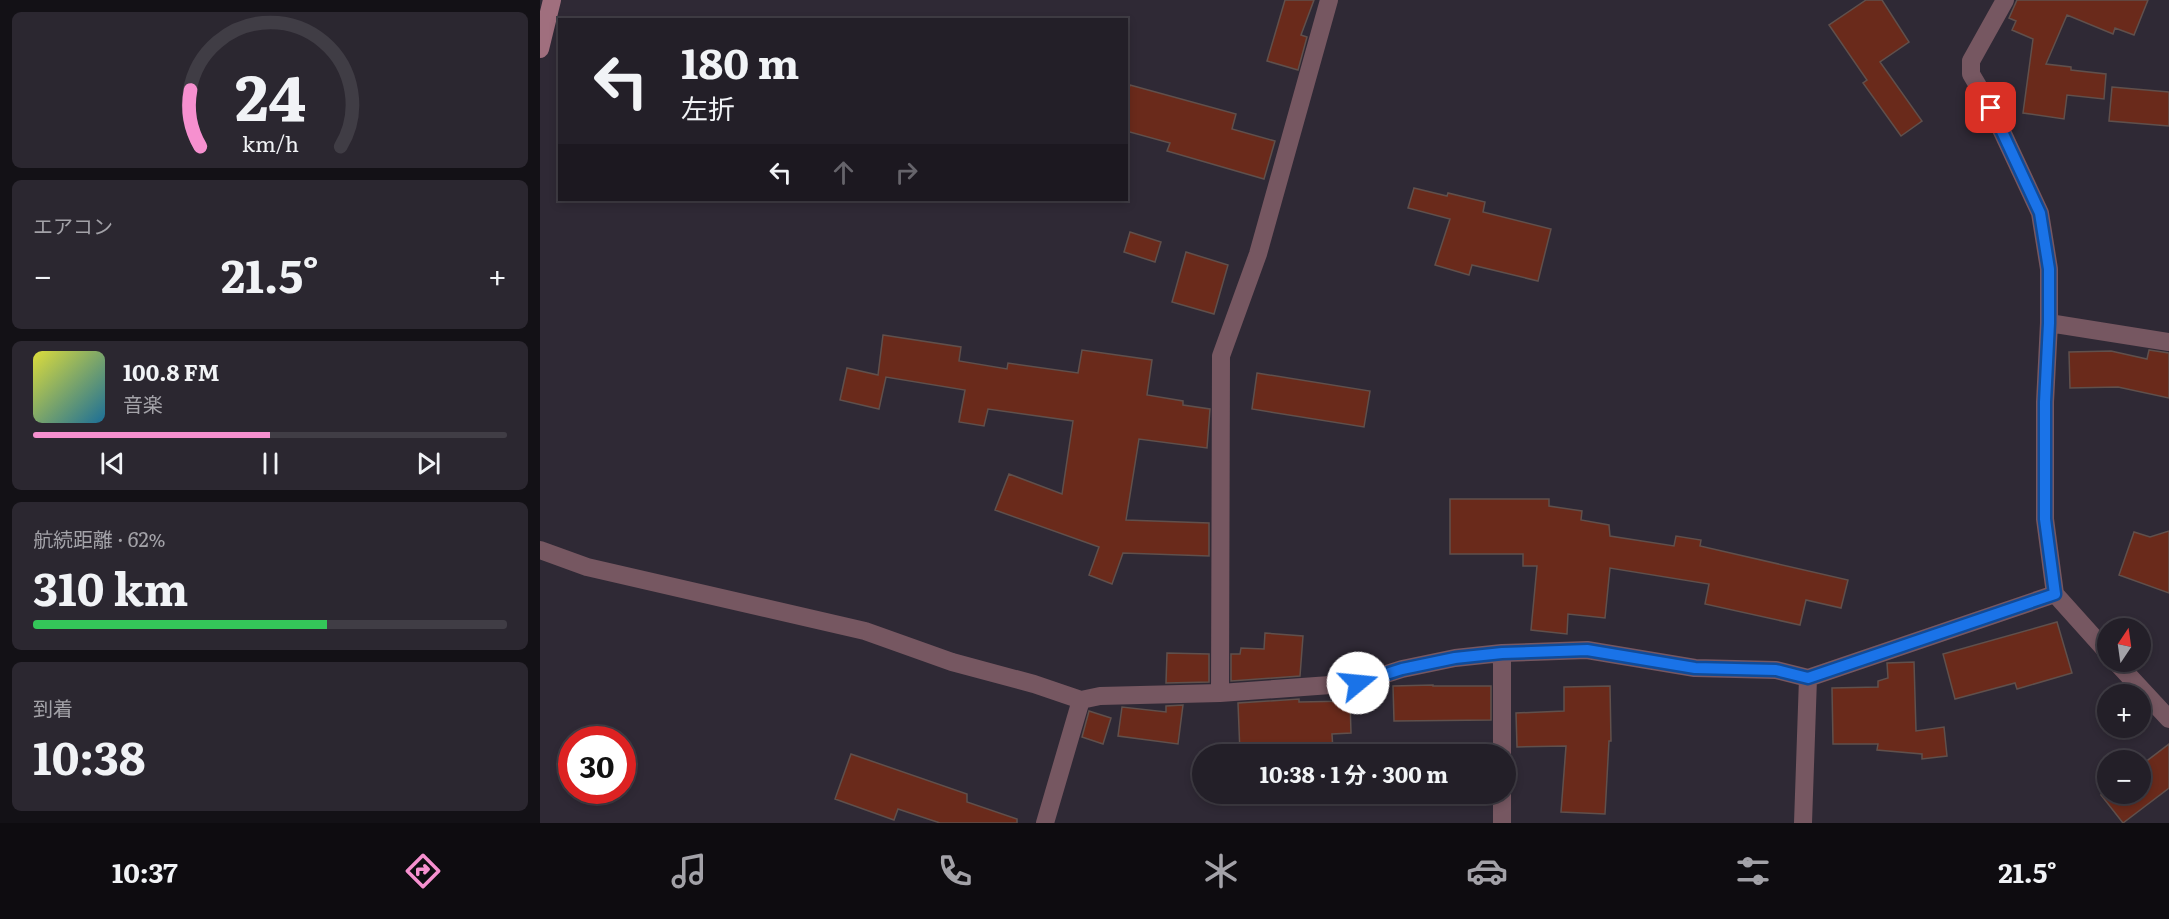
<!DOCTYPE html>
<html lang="ja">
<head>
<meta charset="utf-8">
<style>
  body { margin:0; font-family:Literata,"Noto Sans JP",serif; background:#2b2730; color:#f1f3f6; height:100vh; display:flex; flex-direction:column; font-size:22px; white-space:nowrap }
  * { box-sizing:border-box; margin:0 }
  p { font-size:20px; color:#a3a2a8 }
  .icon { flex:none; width:33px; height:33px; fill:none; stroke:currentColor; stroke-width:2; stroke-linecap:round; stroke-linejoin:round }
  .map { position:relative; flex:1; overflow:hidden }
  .details { display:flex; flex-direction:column; gap:12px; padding:12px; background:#131116; width:540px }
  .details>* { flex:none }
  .banner { position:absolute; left:18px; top:18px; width:570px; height:183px; border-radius:0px; box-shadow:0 3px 9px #0003,0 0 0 2px #403d45; background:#231f28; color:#f1f3f6; overflow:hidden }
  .needle { width:39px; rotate:13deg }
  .buttons { position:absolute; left:1557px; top:618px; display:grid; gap:12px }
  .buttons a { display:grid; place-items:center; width:54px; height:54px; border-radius:50%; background:#231f28; box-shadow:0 3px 9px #0003,0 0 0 2px #403d45; font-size:30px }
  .speed { position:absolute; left:18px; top:726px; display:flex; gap:12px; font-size:30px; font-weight:700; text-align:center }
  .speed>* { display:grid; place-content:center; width:78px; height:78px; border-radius:50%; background:#231f28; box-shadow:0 3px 9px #0003,0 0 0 2px #403d45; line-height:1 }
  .speed .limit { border:9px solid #d22; background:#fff; color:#111 }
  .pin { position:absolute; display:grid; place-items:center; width:51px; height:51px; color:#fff; margin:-26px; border-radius:12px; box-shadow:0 3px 9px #0006 }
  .me { position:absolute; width:66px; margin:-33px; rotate:73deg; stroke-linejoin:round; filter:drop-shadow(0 0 4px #0008) }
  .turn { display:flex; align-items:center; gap:21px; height:126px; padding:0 24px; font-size:27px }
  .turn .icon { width:78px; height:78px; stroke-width:2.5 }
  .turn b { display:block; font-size:42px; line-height:51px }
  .lanes { display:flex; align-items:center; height:57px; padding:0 24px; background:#0003; justify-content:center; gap:30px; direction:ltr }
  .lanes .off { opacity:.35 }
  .big { font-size:45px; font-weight:700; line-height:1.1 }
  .details .tile { flex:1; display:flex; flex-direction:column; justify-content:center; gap:9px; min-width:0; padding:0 21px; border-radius:9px; background:#2b2730 }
  .details .dial { align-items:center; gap:0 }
  .dial svg { height:156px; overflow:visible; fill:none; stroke:#403d45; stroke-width:7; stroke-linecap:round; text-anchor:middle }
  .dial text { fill:#f1f3f6; stroke:none }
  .song { display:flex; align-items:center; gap:18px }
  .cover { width:72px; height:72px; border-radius:9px; background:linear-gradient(135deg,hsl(60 70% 55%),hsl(200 70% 35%)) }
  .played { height:6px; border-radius:3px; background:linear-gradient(90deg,#f690cf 50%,#403d45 50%) }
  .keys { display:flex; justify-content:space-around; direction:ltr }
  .heat { display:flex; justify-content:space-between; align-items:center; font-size:33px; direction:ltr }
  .charge { height:9px; border-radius:4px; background:linear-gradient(90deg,#34c759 62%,#403d45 0) }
  .trip { position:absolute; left:652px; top:744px; width:324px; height:60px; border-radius:30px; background:#231f28; box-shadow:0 3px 9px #0003,0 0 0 2px #403d45; font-weight:700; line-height:60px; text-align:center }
  .menu { display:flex; height:96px; justify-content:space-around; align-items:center; background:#0e0c10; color:#a3a2a8 }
  .menu .icon { width:42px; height:42px }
  .menu .selected { color:#f690cf }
  .menu b { font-size:27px; color:#f1f3f6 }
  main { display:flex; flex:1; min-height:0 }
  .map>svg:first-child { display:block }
</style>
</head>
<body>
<main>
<section class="details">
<div class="tile dial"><svg viewBox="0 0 100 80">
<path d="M14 69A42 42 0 1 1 86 69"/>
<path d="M14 69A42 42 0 0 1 9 40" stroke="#f690cf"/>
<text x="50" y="56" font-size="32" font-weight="700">24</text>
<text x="50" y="72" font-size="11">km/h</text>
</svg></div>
<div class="tile"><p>エアコン</p>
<div class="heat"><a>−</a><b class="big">21.5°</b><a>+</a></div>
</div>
<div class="tile">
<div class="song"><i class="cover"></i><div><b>100.8 FM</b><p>音楽</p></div></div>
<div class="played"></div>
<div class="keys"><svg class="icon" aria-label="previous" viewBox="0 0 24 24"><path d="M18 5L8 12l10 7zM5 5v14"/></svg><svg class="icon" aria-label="pause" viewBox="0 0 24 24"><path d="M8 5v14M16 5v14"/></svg><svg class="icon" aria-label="next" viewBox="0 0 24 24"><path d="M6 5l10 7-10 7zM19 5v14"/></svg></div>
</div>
<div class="tile"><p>航続距離 · 62%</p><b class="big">310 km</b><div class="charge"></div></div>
<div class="tile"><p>到着</p><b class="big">10:38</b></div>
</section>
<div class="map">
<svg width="1629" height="823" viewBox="0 0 1629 823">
  <rect width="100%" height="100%" fill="#2f2935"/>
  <!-- building -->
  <path fill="#6a2a1b" stroke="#60504c" stroke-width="1.5" d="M745 0H774L761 35 767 37 758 70 727 61Z
    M1326 0H1342L1369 42 1340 62 1382 121 1361 136 1323 83 1327 80 1289 25Z
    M1477 0H1608L1594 35 1575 28 1573 34 1527 15 1506 64 1531 67V70L1566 74 1564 99 1527 95 1524 119 1483 113 1493 39 1472 30 1476 21 1469 18Z
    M590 85 696 114 692 129 735 141 724 179 627 151 630 143 586 131V99Z
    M1572 87 1629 92V126L1569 121Z
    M874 188 907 196 908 193 945 202 943 212 1011 229 998 281 932 265 929 275 895 265 910 219 868 208Z
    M590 232 621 242 615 262 584 252Z
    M646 252 688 265 674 314 632 302Z
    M343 335 421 347 419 361 467 369 468 363 538 373 542 350 612 360 607 395 643 401V405L670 409 667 448 599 439 586 520 669 523V556L583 553 572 584 549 575 559 547 455 510 469 474 522 494 533 421 448 409 444 426 419 422 425 390 346 377 339 409 300 400 307 368 338 375Z
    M1609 350 1629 353V398L1578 387 1530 388 1529 352 1571 351 1607 359Z
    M717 373 830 391 824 427 712 409Z
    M910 499H1009V506L1042 511 1041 520 1069 525 1070 536 1134 546 1136 536 1161 540 1160 546 1308 580 1301 608 1266 600 1260 625 1165 604 1169 584 1070 568 1065 618 1028 614 1027 634 991 630 997 566H983V554H910Z
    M1629 531V593L1579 575 1594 532 1610 537Z
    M1517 622 1532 673 1477 689 1475 683 1415 699 1403 654Z
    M725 633 763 636 760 676 691 681V654H700L701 648 724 649Z
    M627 653 669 654V682L626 683Z
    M1374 662 1376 731 1404 727 1407 756 1382 759V754L1337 750 1338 744H1293L1292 688 1338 687V681L1348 678 1347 663Z
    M893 685V686H951V720L854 721 853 686Z
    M1070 686 1071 741H1069L1065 814 1021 812 1026 746 977 747 976 713 1024 711V687Z
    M759 699V702L810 701 811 733 792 734 793 751 700 753 698 703Z
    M643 705 638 744 578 736 582 707 626 712V706Z
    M549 711 571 718 563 744 542 737Z
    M1629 744V788L1583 823 1561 795 1568 791V794H1600V766Z
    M311 754 427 794V802L477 819V823H400L358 809 354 820 295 799Z"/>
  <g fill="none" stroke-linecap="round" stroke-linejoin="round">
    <!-- street -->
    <path stroke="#765761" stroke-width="18" d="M1465 0 1431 61V74L1451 108 1500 213 1509 269V323L1505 402V519L1515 594 1568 653
      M1509 323 1629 342
      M0 550 47 567 325 631 412 662 494 684 541 700 560 696 680 693 818 683 862 669 915 658 962 653 1047 650 1155 668 1236 670 1268 678 1515 594
      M1576 662 1629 719
      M680 693 681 356 718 254 789 0
      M962 754V653
      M505 823 541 700
      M962 823V794
      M1263 823 1268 678"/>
    <!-- secondary -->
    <path stroke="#a06f7e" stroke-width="18" d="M0 49 12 0"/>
  </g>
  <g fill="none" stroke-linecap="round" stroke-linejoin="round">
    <!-- route casing -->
    <g stroke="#114b97" stroke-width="15">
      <path id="route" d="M818 683 862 669 915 658 962 653 1047 650 1155 668 1236 670 1268 678 1515 594 1505 519V402L1509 323V269L1500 213 1451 108"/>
    </g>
    <!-- route -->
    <use href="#route" stroke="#1a73e8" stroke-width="10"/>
  </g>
</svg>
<div class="buttons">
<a><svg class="needle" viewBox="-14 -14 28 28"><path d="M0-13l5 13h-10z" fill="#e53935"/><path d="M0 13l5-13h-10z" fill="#a3a2a8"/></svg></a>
<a>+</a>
<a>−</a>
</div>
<div class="speed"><div class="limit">30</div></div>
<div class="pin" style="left:1451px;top:108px;background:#d93025"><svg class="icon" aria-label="arrive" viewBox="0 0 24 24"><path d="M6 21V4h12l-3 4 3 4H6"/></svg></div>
<svg class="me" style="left:818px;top:683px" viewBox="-20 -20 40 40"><circle r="19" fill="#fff"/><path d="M0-13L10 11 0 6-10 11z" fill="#1a73e8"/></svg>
<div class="trip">10:38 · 1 分 · 300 m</div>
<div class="banner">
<div class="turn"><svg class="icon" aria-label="left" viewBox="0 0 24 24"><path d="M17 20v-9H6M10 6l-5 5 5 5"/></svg><div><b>180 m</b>左折</div></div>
<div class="lanes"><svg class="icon" aria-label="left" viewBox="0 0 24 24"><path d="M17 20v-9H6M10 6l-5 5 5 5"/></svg><svg class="icon off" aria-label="ahead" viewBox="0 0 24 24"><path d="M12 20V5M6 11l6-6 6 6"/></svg><svg class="icon off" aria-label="right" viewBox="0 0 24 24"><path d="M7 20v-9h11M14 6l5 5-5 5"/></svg></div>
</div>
</div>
</main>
<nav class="menu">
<b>10:37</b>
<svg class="icon selected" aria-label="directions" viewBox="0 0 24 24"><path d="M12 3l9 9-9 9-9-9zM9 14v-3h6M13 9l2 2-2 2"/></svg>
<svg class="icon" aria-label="music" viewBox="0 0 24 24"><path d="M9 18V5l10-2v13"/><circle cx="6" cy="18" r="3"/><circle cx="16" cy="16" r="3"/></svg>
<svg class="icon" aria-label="phone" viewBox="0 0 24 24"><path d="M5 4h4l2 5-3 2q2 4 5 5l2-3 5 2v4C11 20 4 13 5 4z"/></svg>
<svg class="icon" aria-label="climate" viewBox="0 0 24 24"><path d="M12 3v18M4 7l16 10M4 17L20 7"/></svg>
<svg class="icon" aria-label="car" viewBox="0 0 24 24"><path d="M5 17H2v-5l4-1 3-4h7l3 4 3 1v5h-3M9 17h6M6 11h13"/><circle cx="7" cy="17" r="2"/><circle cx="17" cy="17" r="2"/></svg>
<svg class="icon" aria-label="filters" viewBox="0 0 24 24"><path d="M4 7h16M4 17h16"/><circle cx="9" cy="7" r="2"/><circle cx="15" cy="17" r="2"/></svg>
<b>21.5°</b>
</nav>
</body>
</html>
